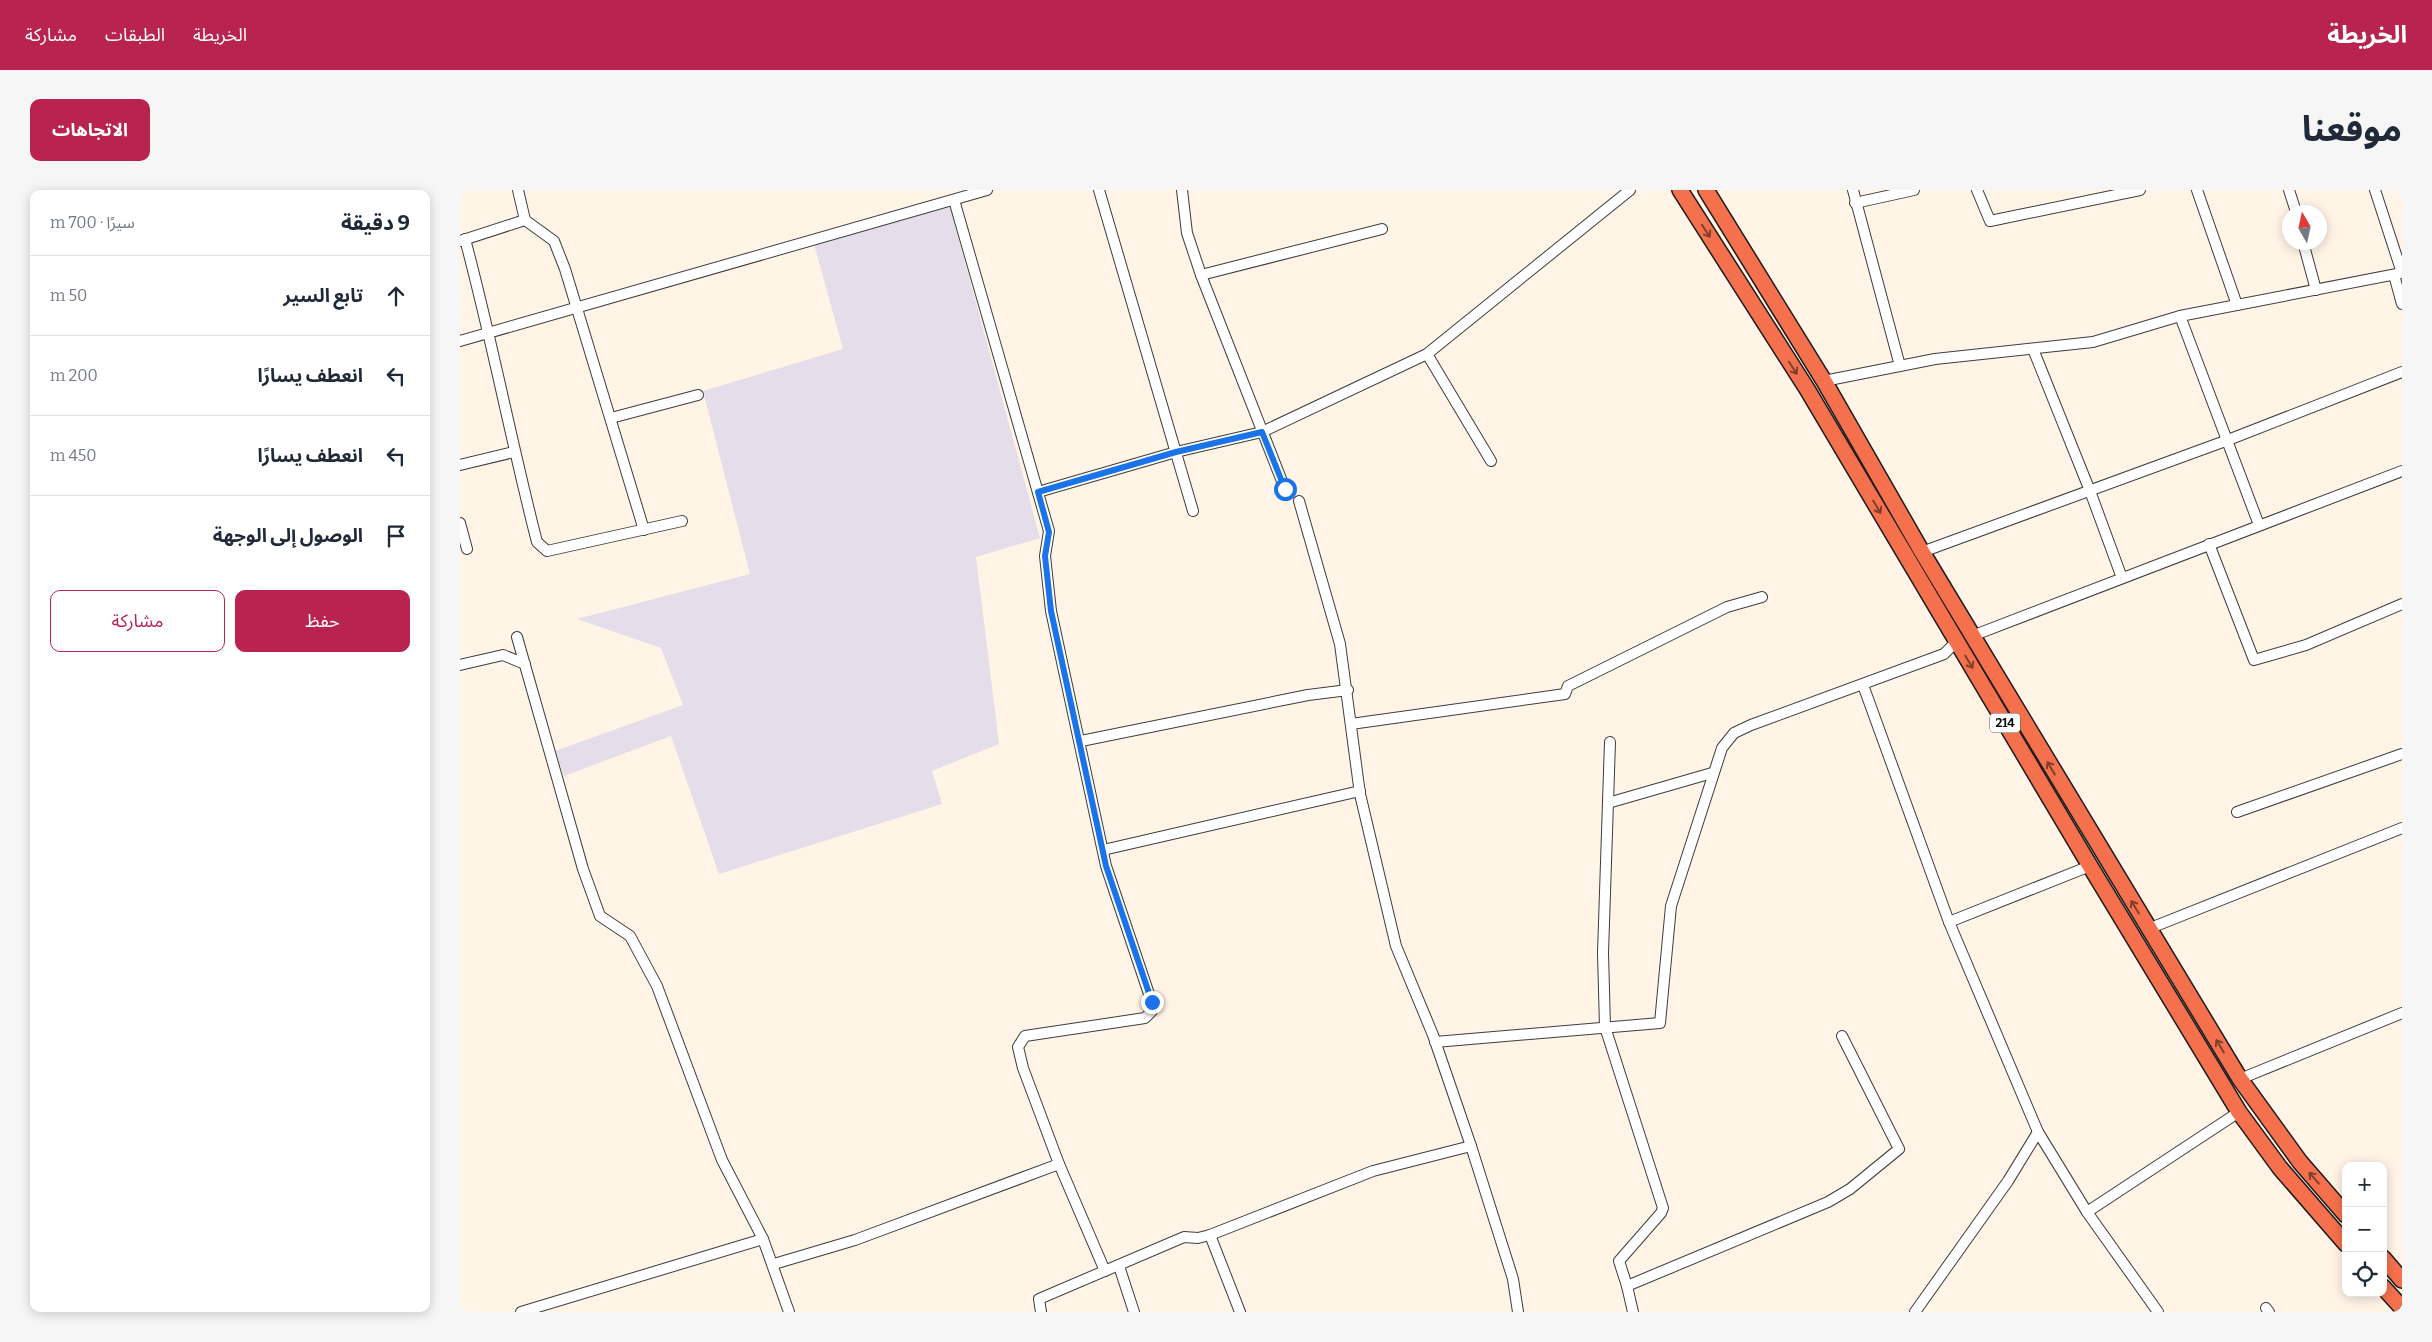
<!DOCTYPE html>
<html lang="ar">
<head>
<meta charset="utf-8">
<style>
	body { margin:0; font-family:Bitter,"Noto Sans Arabic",serif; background:#f6f6f7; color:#1f2937; direction:rtl }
	.controls { position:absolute; right:15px; bottom:15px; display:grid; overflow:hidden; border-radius:10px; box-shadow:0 2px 12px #0003 }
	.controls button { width:45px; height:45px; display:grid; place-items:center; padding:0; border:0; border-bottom:1px solid #e0e1e3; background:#fff; color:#1f2937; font:25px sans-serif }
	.compass { position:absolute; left:1822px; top:15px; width:45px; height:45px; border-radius:50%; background:#fff; box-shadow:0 2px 12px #0003; rotate:351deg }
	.stop { position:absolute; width:15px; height:15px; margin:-11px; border:4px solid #1a73e8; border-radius:50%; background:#fff }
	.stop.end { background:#1a73e8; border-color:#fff; box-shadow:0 1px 5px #0008 }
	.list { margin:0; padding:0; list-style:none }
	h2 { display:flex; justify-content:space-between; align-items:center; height:65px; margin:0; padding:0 20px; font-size:21px }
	h2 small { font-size:16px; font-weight:400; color:#747a83 }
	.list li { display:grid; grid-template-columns:32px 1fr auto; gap:15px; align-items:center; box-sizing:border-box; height:80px; padding:0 20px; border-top:1px solid #e0e1e3 }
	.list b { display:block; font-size:19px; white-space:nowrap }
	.list em { font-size:16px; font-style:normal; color:#747a83 }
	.actions { display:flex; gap:10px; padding:15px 20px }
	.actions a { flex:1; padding:11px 0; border:1px solid #b8234f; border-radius:10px; text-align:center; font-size:18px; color:#b8234f }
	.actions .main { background:#b8234f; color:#fff }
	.icon { flex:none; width:28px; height:28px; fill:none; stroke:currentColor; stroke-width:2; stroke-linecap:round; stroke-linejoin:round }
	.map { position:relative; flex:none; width:1942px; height:1122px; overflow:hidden; direction:ltr; border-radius:10px }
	header { display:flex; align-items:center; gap:30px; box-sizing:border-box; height:70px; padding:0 25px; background:#b8234f; color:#fff }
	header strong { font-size:24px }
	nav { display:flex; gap:28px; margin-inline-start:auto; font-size:18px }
	.intro { display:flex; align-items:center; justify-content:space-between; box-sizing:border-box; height:120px; padding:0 30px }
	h1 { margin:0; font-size:35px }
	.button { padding:12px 22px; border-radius:10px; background:#b8234f; color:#fff; font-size:18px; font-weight:700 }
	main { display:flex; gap:30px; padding:0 30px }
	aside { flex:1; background:#fff; border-radius:10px; box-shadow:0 2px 12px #0003 }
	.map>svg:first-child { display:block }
</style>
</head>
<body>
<header>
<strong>الخريطة</strong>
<nav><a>الخريطة</a><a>الطبقات</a><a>مشاركة</a></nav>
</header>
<div class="intro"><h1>موقعنا</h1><a class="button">الاتجاهات</a></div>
<main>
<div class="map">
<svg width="1942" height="1122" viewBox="0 0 1942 1122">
	<rect width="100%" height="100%" fill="#fff4e6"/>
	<path fill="#e5dde9" d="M490 17 580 348 516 367 539 554 472 581 482 614 259 684 211 546 104 586 95 561 223 515 201 458 117 429 290 384 243 201 383 159 354 54Z"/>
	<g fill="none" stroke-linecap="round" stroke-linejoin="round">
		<defs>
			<g id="minor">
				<path d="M58 0 65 30 94 51 105 79 184 340"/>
				<path d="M639 0 733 321"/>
				<path d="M722 0 727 43 741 85 825 299"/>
				<path d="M1393 0 1440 176"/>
				<path d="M1517 0 1530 31 1680 0"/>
				<path d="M1737 0 1777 115"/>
				<path d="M1829 0 1836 22"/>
				<path d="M1915 0 1942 83"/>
				<path d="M494 10 589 341 585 366 591 421 646 676 692 813V821L685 828 565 846 558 857 563 878 599 974"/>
				<path d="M1395 13 1454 0"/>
				<path d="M5 49C32 150 51 251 77 352L87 361 222 331"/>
				<path d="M0 51 65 30"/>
				<path d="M1843 52 1856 100"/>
				<path d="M741 85 922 39"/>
				<path d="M1934 85 1942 114"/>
				<path d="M1720 126 1799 335"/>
				<path d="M0 151 527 0"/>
				<path d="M1573 159 1630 301 1662 388"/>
				<path d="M967 164 1031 271"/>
				<path d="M1364 191 1475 169 1633 152 1720 126 1942 83"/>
				<path d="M151 228 238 205"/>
				<path d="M0 275 54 262"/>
				<path d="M578 302 716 262 802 242 967 164 1170 0"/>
				<path d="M839 311 880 454 900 604 936 756 973 845 1011 956 1053 1089 1058 1122"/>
				<path d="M0 333 7 359"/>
				<path d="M1749 354 1794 470 1846 455 1942 414"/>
				<path d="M1462 362 1768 250 1942 182"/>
				<path d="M1512 446 1942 281"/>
				<path d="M57 447 123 679 140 726 170 746 197 796 262 970 303 1049"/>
				<path d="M0 475 43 465 65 474"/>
				<path d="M1403 495 1489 732 1578 942 1627 1022 1698 1122"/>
				<path d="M891 534 1105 504 1108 496 1267 417 1302 407"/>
				<path d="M621 551 848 505 888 500"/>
				<path d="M1150 552 1143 763 1145 837 1203 1018 1201 1023 1159 1071 1167 1096"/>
				<path d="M1148 613 1252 583"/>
				<path d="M1777 622 1942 564"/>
				<path d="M643 660 900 601"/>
				<path d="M1489 732 1630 676"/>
				<path d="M1688 739 1942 638"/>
				<path d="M975 852 1200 833 1211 716 1262 558 1274 543 1291 535 1484 464 1496 452"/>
				<path d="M1780 889 1942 823"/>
				<path d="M1627 1022 1779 922"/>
				<path d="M750 1045 780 1122"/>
				<path d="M314 1074 395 1050 599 974 645 1081"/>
				<path d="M659 1076 674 1122"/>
				<path d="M1806 1118 1809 1122"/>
				<path d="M61 1122 303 1049 329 1122"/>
				<path d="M581 1122 579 1109 724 1047 738 1048 750 1045 913 981 1011 956"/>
				<path d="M1173 1122 1167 1096 1368 1012 1390 999 1439 959 1382 846"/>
				<path d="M1455 1122 1548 991 1578 942"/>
			</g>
			<g id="highway">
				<path d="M1220 0 1347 199 1630 676 1779 922 1820 978 1886 1054"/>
				<path d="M1246 0 1364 191 1462 362 1780 889 1840 972 1886 1025"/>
				<path d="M1923 1068 1942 1090"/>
				<path d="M1923 1097 1942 1118"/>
			</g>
		</defs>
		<use href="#minor" stroke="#3d3d3d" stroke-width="12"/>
		<use href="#highway" stroke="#1b1b1b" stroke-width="18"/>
		<use href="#minor" stroke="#fff" stroke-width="10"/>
		<use href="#highway" stroke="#f5714e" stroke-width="15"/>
	</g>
	<defs><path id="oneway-shaft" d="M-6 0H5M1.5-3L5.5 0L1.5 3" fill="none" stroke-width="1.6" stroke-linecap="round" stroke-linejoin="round" transform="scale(1.25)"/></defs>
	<g stroke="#803e2c">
		<use href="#oneway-shaft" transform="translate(1246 41) rotate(57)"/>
		<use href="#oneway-shaft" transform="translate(1333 178) rotate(57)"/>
		<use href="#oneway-shaft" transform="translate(1417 317) rotate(59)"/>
		<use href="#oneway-shaft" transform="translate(1509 472) rotate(59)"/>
		<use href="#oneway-shaft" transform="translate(1591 578) rotate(-121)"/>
		<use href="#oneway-shaft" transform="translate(1675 717) rotate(-121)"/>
		<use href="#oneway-shaft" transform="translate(1760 856) rotate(-121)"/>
		<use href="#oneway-shaft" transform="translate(1854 988) rotate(-131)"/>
	</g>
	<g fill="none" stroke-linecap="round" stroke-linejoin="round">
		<path stroke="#1a73e8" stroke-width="6" d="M692 812 646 676 591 421 585 366 589 342 578 302 716 262 802 242 825 299"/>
	</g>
	<g text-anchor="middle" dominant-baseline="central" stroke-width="5" stroke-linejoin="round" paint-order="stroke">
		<rect fill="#fff" stroke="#545454" stroke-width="1" x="1530" y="523.5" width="30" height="19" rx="4"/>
		<g font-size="12" font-weight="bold" fill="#0a0a0a">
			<text x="1545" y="533">214</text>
		</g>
	</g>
</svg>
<div class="controls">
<button>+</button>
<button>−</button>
<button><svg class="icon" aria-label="locate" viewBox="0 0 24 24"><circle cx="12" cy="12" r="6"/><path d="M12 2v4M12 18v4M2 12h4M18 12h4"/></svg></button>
</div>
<svg class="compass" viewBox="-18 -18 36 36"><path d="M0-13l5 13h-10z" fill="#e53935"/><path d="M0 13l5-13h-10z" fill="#747a83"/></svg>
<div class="stop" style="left:825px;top:299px"></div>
<div class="stop end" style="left:692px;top:812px"></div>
</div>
<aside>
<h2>9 دقيقة<small>سيرًا · 700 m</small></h2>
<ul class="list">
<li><svg class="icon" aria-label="ahead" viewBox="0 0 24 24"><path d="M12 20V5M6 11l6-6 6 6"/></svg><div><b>تابع السير</b></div><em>50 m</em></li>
<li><svg class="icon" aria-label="left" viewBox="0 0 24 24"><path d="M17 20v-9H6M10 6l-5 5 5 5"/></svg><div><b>انعطف يسارًا</b></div><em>200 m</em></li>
<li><svg class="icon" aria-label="left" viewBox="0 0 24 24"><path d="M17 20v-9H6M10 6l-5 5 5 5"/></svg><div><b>انعطف يسارًا</b></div><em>450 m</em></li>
<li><svg class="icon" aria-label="arrive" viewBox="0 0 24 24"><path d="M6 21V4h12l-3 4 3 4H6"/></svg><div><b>الوصول إلى الوجهة</b></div></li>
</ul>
<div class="actions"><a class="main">حفظ</a><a>مشاركة</a></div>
</aside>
</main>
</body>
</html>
